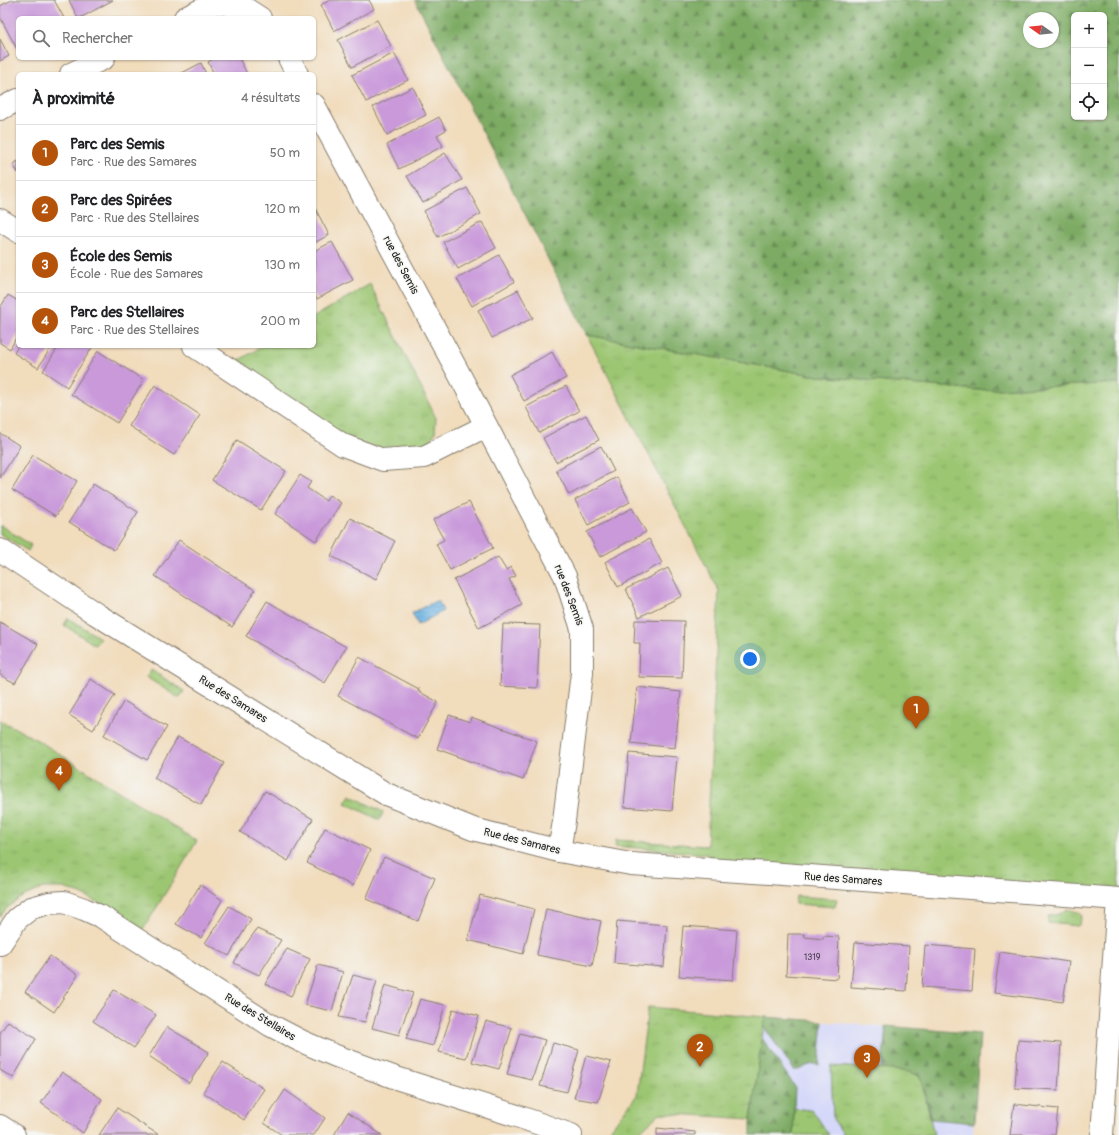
<!DOCTYPE html>
<html lang="fr">
<head>
<meta charset="utf-8">
<style>
	body { margin:0; font-family:Pangolin,sans-serif; background:#f6f6f6; color:#202124 }
	.controls { position:absolute; right:12px; top:12px; display:grid; overflow:hidden; border-radius:6px; box-shadow:0 1px 3px #0004 }
	.controls button { width:36px; height:36px; display:grid; place-items:center; padding:0; border:0; border-bottom:1px solid #e0e0e0; background:#fff; color:#202124; font:20px sans-serif }
	.compass { position:absolute; left:1023px; top:12px; width:36px; height:36px; border-radius:50%; background:#fff; box-shadow:0 1px 3px #0004; rotate:285deg }
	.you { position:absolute; left:750px; top:659px; width:14px; height:14px; margin:-10px; border:3px solid #fff; border-radius:50%; background:#1a73e8; box-shadow:0 0 0 6px #1a73e833 }
	.badge { display:grid; place-items:center; width:26px; height:26px; border-radius:50%; background:#b45309; color:#fff; font-size:13px; font-weight:700 }
	.pin { position:absolute; translate:-50% -33px; filter:drop-shadow(0 1px 2px #0008) }
	.pin::after { content:''; position:absolute; top:21px; width:14px; height:12px; background:inherit; clip-path:polygon(0 0,100% 0,50% 100%) }
	.list { margin:0; padding:0; list-style:none }
	h2 { display:flex; justify-content:space-between; align-items:center; height:52px; margin:0; padding:0 16px; font-size:17px }
	h2 small { font-size:13px; font-weight:400; color:#757577 }
	.list li { display:grid; grid-template-columns:26px 1fr auto; gap:12px; align-items:center; box-sizing:border-box; height:56px; padding:0 16px; border-top:1px solid #e0e0e0 }
	.list b { display:block; font-size:15px; white-space:nowrap }
	.list p { margin:0; font-size:13px; white-space:nowrap; color:#757577 }
	.list em { font-size:13px; font-style:normal; color:#757577 }
	.icon { flex:none; width:22px; height:22px; fill:none; stroke:currentColor; stroke-width:2; stroke-linecap:round; stroke-linejoin:round }
	.map { position:relative; flex:none; width:1119px; height:1135px; overflow:hidden }
	.search { position:absolute; background:#fff; box-shadow:0 1px 3px #0004; left:16px; top:16px; width:300px; height:44px; display:flex; align-items:center; gap:10px; box-sizing:border-box; padding:0 14px; border-radius:6px; color:#757577; font-size:15px }
	.panel { position:absolute; background:#fff; box-shadow:0 1px 3px #0004; left:16px; top:72px; width:300px; height:276px; border-radius:6px }
	.map>svg:first-child { display:block }
</style>
</head>
<body>
<div class="map">
<svg width="1119" height="1135" viewBox="0 0 1119 1135">
	<defs>
		<pattern id="grass-tufts" width="24" height="20" patternUnits="userSpaceOnUse"><rect width="24" height="20" fill="#9cc672"/><path d="M3 7l-1-3M5 7V3M7 7l1-3M15 17l-1-3M17 17v-4M19 17l1-3" fill="none" stroke="#86aa62"/></pattern>
		<pattern id="forest-firs" width="22" height="20" patternUnits="userSpaceOnUse"><rect width="22" height="20" fill="#7dab64"/><path d="M5 1l3.5 6h-7zM16 11l3.5 6h-7z" fill="#668a52"/></pattern>
		<pattern id="water-rules" width="6" height="5" patternUnits="userSpaceOnUse"><rect width="6" height="5" fill="#6db4e4"/><path d="M0 2.5h6" fill="none" stroke="#5e9ac3"/></pattern>
	</defs>
	<rect width="100%" height="100%" fill="#f6f6f2"/>
	<filter id="ink" filterUnits="userSpaceOnUse"><feTurbulence type="fractalNoise" baseFrequency=".025" numOctaves="2"/><feDisplacementMap in="SourceGraphic" scale="8" xChannelSelector="R" yChannelSelector="G"/><feConvolveMatrix kernelMatrix="1 2 1 2 8 2 1 2 1" color-interpolation-filters="sRGB"/></filter>
	<filter id="wash" filterUnits="userSpaceOnUse"><feTurbulence type="fractalNoise" baseFrequency=".012" numOctaves="4" result="noise"/><feDisplacementMap in="SourceGraphic" scale="16" xChannelSelector="R" yChannelSelector="G"/><feGaussianBlur stdDeviation="0.9" result="paint"/><feColorMatrix in="noise" values="0 0 0 0 0 0 0 0 0 0 0 0 0 0 0 0 0 1.4 0 .05"/><feComposite in="paint" operator="in"/></filter>
	<g filter="url(#wash)">
		<rect width="100%" height="100%" fill="#f1dcbc"/>
		<path fill="#d5d8f9" d="M765 1017 980 1034 973 1135H751V1119Z"/>
		<g fill="url(#grass-tufts)" stroke="#5c7147">
			<path d="M370 284 436 418 435 433 426 446 400 453 343 440 234 363 263 346H314V317Z"/>
			<path d="M587 335 818 376 978 390 1119 383V898L707 868V854L615 846 616 840 707 846 719 591Z"/>
			<path d="M0 525 31 545 28 551 0 534Z"/>
			<path d="M68 618 100 638 95 645 64 625Z"/>
			<path d="M151 670 184 691 179 698 146 677Z"/>
			<path d="M0 720 39 741 197 841 143 930 108 908 81 894 64 888H43L22 897 6 909 0 917Z"/>
			<path d="M350 795 383 812 380 820 345 803Z"/>
			<path d="M796 896 837 899 835 907 795 904Z"/>
			<path d="M1067 909 1078 912 1082 915 1080 923 1078 926 1048 923V916L1060 914Z"/>
			<path d="M648 1007 765 1017 751 1119 660 1113 636 1135H606L637 1095Z"/>
			<path d="M831 1066 902 1070 913 1073 919 1076 921 1080 934 1135H844L833 1119Z"/>
			<path d="M794 1108 809 1110 813 1111 829 1135H793Z"/>
		</g>
		<g fill="url(#forest-firs)" stroke="#4c6440" fill-rule="evenodd">
			<path d="M415 0H1119V383L978 390 818 376 587 335ZM1074 15H1104V117H1074ZM1029 18H1053V42H1029Z"/>
			<path d="M765 1017 823 1021 819 1065C806 1062 804 1071 794 1070L764 1027Z"/>
			<path d="M886 1026 980 1034 974 1123 931 1119C928 1108 925 1086 920 1078 917 1074 913 1073 909 1072L882 1069Z"/>
			<path d="M762 1038 795 1087 793 1135H751V1119Z"/>
		</g>
		<path fill="url(#water-rules)" stroke="#446880" d="M438 600 443 611 418 625 412 613Z"/>
		<g id="blocks">
			<g fill="#c999da">
				<path d="M12 0H54L64 18H18V51L0 17V6Z"/>
				<path d="M69 0H113L80 18H78Z"/>
				<path d="M330 0H369L374 9 334 31 321 5Z"/>
				<path d="M377 20 391 46 352 67 338 40Z"/>
				<path d="M0 39 9 56 0 61Z"/>
				<path d="M394 53 408 80 366 102 352 75Z"/>
				<path d="M215 58H239L247 74H214L208 62Z"/>
				<path d="M201 63 206 74H180Z"/>
				<path d="M413 87 426 115 387 135 373 107Z"/>
				<path d="M439 117 446 130 437 135 443 146 399 169 387 145Z"/>
				<path d="M445 153 462 180 423 203 407 176Z"/>
				<path d="M18 161V173L13 164Z"/>
				<path d="M467 188 481 214 438 237 424 211Z"/>
				<path d="M314 206 329 235 314 243Z"/>
				<path d="M482 222 496 248 458 269 443 242Z"/>
				<path d="M332 242 353 280 317 299 314 294V251Z"/>
				<path d="M499 255 514 282 472 306 457 279Z"/>
				<path d="M518 290 533 318 492 338 478 310Z"/>
				<path d="M8 295 18 301V334L10 349 0 343V308Z"/>
				<path d="M18 346H52L38 368 14 353Z"/>
				<path d="M59 346H93L67 387 43 371Z"/>
				<path d="M98 351 144 380 117 423 71 394Z"/>
				<path d="M552 352 566 378 524 401 510 375Z"/>
				<path d="M155 385 200 415 174 455 129 426Z"/>
				<path d="M566 386 579 411 539 433 526 407Z"/>
				<path d="M586 415 599 440 556 462 543 438Z"/>
				<path d="M0 433 20 446 0 478Z"/>
				<path d="M237 440 286 471 261 510 212 480Z"/>
				<path d="M601 446 614 471 569 495 556 470Z"/>
				<path d="M33 455 77 481 56 516 12 490Z"/>
				<path d="M300 475 311 482 307 488 326 501 329 495 341 503 316 541 275 514Z"/>
				<path d="M617 477 630 502 588 525 575 500Z"/>
				<path d="M93 484 138 512 114 550 69 522Z"/>
				<path d="M469 502 493 548 450 570 436 544 444 540 433 520Z"/>
				<path d="M632 508 646 532 600 557 587 532Z"/>
				<path d="M350 518 395 541 376 579 331 556Z"/>
				<path d="M649 539 662 563 618 587 605 562Z"/>
				<path d="M179 540 255 590 232 627 155 576Z"/>
				<path d="M498 557 506 570 511 567 516 576 509 579 522 605 479 628 454 580Z"/>
				<path d="M668 568 682 596 639 617 626 589Z"/>
				<path d="M267 601 346 647 325 683 246 636Z"/>
				<path d="M635 620 684 621 682 678 639 677 640 643H634Z"/>
				<path d="M0 622 38 644 15 683 0 675Z"/>
				<path d="M503 624 540 625 537 688 500 686Z"/>
				<path d="M359 657 419 689 418 691 438 702 418 739 338 696Z"/>
				<path d="M91 679 115 695 93 730 69 715Z"/>
				<path d="M637 687 681 692 675 748 631 743Z"/>
				<path d="M124 701 167 727 147 760 104 735Z"/>
				<path d="M449 715 470 722 471 717 537 741 523 780 437 749Z"/>
				<path d="M178 737 224 763 201 805 154 778Z"/>
				<path d="M629 753 677 757 672 811 624 807Z"/>
				<path d="M265 791 313 819 288 861 240 832Z"/>
				<path d="M325 828 370 850 353 886 307 863Z"/>
				<path d="M384 857 435 878 418 921 366 899Z"/>
				<path d="M200 885 222 900 201 938 176 924Z"/>
				<path d="M480 895 534 909 523 954 468 940Z"/>
				<path d="M229 906 251 919 229 956 205 943Z"/>
				<path d="M546 909 601 921 592 966 537 955Z"/>
				<path d="M617 921 667 925 664 967 614 963Z"/>
				<path d="M683 926 737 930 733 980 679 976Z"/>
				<path d="M257 929 281 940 259 975 234 963 237 957Z"/>
				<path d="M788 934H804L805 937 823 939 824 936 839 937 837 979 786 975Z"/>
				<path d="M855 942 909 946 906 991 851 987Z"/>
				<path d="M925 945 975 949 972 991 922 987Z"/>
				<path d="M287 949 310 959 291 996 265 984Z"/>
				<path d="M1000 952 1069 962 1063 1002 994 993Z"/>
				<path d="M50 956 78 975 54 1012 25 992Z"/>
				<path d="M318 965 343 972 332 1011 305 1005Z"/>
				<path d="M353 975 377 981 365 1022 339 1017Z"/>
				<path d="M385 985 413 993 399 1035 372 1028Z"/>
				<path d="M114 990 156 1015 134 1048 93 1021Z"/>
				<path d="M420 999 445 1005 433 1046 406 1039Z"/>
				<path d="M453 1009 479 1016 466 1058 439 1052Z"/>
				<path d="M8 1021 36 1039 13 1078 0 1070V1033Z"/>
				<path d="M486 1021 512 1028 499 1069 472 1062Z"/>
				<path d="M167 1027 209 1052 189 1083 149 1056Z"/>
				<path d="M520 1033 545 1040 532 1080 507 1074Z"/>
				<path d="M1018 1040 1061 1043 1058 1090 1015 1088Z"/>
				<path d="M553 1043 579 1050 567 1092 540 1086Z"/>
				<path d="M586 1056 611 1062 598 1102 574 1098Z"/>
				<path d="M223 1062 264 1089 244 1120 203 1092Z"/>
				<path d="M62 1072 102 1099 83 1133 41 1103Z"/>
				<path d="M285 1090 325 1118 314 1135H282L264 1123Z"/>
				<path d="M1014 1104 1058 1109 1055 1135H1010Z"/>
				<path d="M117 1108 159 1135H99Z"/>
				<path d="M348 1112 382 1135H334Z"/>
				<path d="M657 1128 695 1132V1135H657Z"/>
			</g>
		</g>
	</g>
	<g filter="url(#ink)">
		<use href="#blocks" fill-opacity="0" stroke="#867c6c" stroke-width="1"/>
		<g fill="none" stroke-linecap="round" stroke-linejoin="round">
			<defs>
				<g id="minor">
					<path d="M185 18 215 3 243 7 260 18"/>
					<path d="M289 58 297 74"/>
					<path d="M71 74 104 58"/>
					<path d="M314 105 457 370 565 576 582 629V673L564 821 559 851"/>
					<path d="M0 109 18 100"/>
					<path d="M0 220 18 231"/>
					<path d="M194 346 343 445 383 460 424 457 486 426"/>
					<path d="M0 550 96 614 386 794 473 829 559 851 631 864 769 873 1119 899"/>
					<path d="M0 944 17 919 31 908 49 903 64 902 84 909 102 917 270 1025 301 1041 336 1056 396 1078 517 1116 571 1135"/>
					<path d="M0 1126 14 1135"/>
					<path d="M1102 1135 1118 899"/>
				</g>
			</defs>
			<use href="#minor" stroke="#867c6c" stroke-width="24"/>
			<use href="#minor" stroke="#fff" stroke-width="22"/>
		</g>
	</g>
	<g text-anchor="middle" dominant-baseline="central" stroke-width="3" stroke-linejoin="round" paint-order="stroke">
		<g font-size="9" fill="#473b4c">
			<text x="812" y="957">1319</text>
		</g>
		<g font-size="11" fill="#1c1c1c" stroke="#f6f6f2">
			<text transform="translate(401 265) rotate(62)">rue des Semis</text>
			<text transform="translate(569 595) rotate(69)">rue des Semis</text>
			<text transform="translate(233 699) rotate(32)">Rue des Samares</text>
			<text transform="translate(522 841) rotate(14)">Rue des Samares</text>
			<text transform="translate(843 879) rotate(4)">Rue des Samares</text>
			<text transform="translate(260 1017) rotate(31)">Rue des Stellaires</text>
		</g>
	</g>
</svg>
<div class="controls">
<button>+</button>
<button>−</button>
<button><svg class="icon" aria-label="locate" viewBox="0 0 24 24"><circle cx="12" cy="12" r="6"/><path d="M12 2v4M12 18v4M2 12h4M18 12h4"/></svg></button>
</div>
<svg class="compass" viewBox="-18 -18 36 36"><path d="M0-13l5 13h-10z" fill="#e53935"/><path d="M0 13l5-13h-10z" fill="#757577"/></svg>
<div class="you"></div>
<div class="pin badge" style="left:916px;top:729px">1</div>
<div class="pin badge" style="left:700px;top:1067px">2</div>
<div class="pin badge" style="left:867px;top:1078px">3</div>
<div class="pin badge" style="left:59px;top:791px">4</div>
<div class="search"><svg class="icon" aria-label="search" viewBox="0 0 24 24"><circle cx="10" cy="10" r="6"/><path d="M15 15l6 6"/></svg>Rechercher</div>
<section class="panel">
<h2>À proximité<small>4 résultats</small></h2>
<ul class="list">
<li><span class="badge">1</span><div><b>Parc des Semis</b><p>Parc · Rue des Samares</p></div><em>50 m</em></li>
<li><span class="badge">2</span><div><b>Parc des Spirées</b><p>Parc · Rue des Stellaires</p></div><em>120 m</em></li>
<li><span class="badge">3</span><div><b>École des Semis</b><p>École · Rue des Samares</p></div><em>130 m</em></li>
<li><span class="badge">4</span><div><b>Parc des Stellaires</b><p>Parc · Rue des Stellaires</p></div><em>200 m</em></li>
</ul>
</section>
</div>
</body>
</html>
